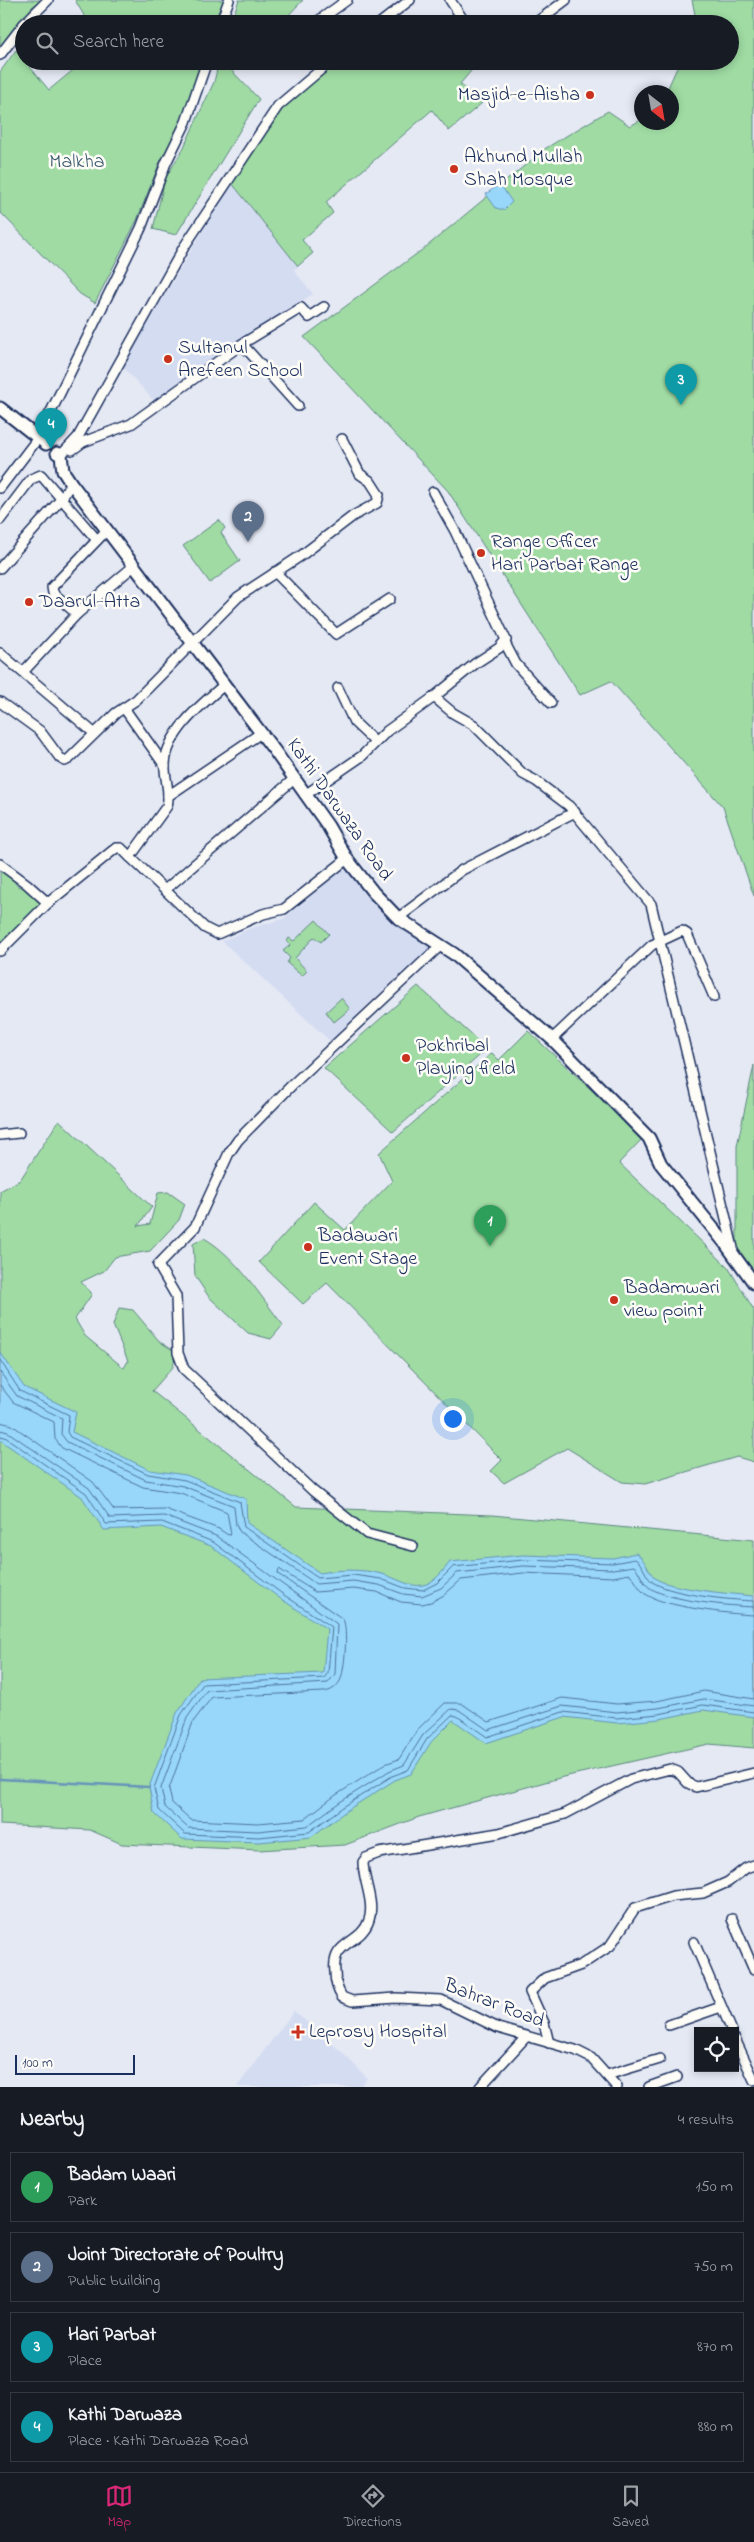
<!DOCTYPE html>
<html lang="en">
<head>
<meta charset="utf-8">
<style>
	body { margin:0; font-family:"Indie Flower",sans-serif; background:#20242c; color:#f1f3f6 }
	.controls { position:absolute; right:15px; bottom:15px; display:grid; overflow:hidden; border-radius:0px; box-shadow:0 2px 8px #0003 }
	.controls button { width:45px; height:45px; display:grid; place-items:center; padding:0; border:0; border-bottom:1px solid #363941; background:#171b24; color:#f1f3f6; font:25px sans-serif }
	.compass { position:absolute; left:634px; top:85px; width:45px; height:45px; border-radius:50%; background:#171b24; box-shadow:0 2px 8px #0003; rotate:149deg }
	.scale { position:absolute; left:15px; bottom:12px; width:120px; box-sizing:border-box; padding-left:5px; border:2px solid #1b2f5e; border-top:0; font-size:14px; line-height:18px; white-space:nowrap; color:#1b2f5e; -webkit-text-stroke:4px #fdfcf7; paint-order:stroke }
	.you { position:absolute; left:452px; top:1418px; width:18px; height:18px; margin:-12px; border:4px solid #fff; border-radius:50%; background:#1a73e8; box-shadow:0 0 0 8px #1a73e833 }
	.badge { display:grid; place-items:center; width:32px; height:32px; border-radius:50%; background:#db2777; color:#fff; font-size:16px; font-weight:700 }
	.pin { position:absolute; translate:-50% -41px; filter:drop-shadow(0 1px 2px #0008) }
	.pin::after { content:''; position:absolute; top:26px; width:18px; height:15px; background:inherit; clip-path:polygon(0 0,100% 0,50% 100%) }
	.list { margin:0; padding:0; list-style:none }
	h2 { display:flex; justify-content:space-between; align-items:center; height:65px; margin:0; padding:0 20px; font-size:21px }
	h2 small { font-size:16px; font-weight:400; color:#9ea1a6 }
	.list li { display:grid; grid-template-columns:32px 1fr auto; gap:15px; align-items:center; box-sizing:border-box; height:70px; margin:0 10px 10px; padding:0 10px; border:1px solid #363941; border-radius:0px }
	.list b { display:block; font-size:19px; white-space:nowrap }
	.list p { margin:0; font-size:16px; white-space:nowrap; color:#9ea1a6 }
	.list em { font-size:16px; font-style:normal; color:#9ea1a6 }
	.icon { flex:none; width:28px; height:28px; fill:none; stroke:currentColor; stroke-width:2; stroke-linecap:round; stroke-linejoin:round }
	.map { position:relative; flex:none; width:754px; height:2087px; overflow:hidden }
	.search { position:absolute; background:#171b24; box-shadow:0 2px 8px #0003; left:15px; right:15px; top:15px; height:55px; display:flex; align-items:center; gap:12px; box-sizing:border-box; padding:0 18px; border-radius:28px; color:#9ea1a6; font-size:19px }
	.sheet { height:385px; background:#171b24 }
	nav { display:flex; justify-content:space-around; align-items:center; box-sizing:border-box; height:70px; border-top:1px solid #363941; background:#171b24; font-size:14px; color:#9ea1a6 }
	nav a { display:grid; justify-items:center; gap:2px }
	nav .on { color:#db2777 }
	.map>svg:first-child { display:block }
</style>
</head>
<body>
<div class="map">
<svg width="754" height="2087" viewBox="0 0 754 2087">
	<rect width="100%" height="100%" fill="#e5e9f4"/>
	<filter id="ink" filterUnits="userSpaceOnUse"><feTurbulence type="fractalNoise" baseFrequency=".02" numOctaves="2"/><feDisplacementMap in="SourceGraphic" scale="10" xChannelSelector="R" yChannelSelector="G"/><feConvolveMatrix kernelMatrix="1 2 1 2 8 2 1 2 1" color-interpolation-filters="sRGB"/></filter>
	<g filter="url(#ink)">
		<g fill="#d4dcf2">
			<path d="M231 182 298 266 294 270 313 294 233 346 155 402 123 367Z"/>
			<path d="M342 870 354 871 391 917 432 947 398 976 330 1041 222 941 251 928 283 919Z"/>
			<path d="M294 2011 344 2054 367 2078 360 2087H237Z"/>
		</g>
		<g fill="#9fdba3" stroke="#5d8580">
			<path d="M0 0H41L32 7 0 51Z"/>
			<path d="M75 0H224L216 24H89Z"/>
			<path d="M239 0H303L280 24H230Z"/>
			<path d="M692 0H754V896L723 807 611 681 580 695 448 491 304 337 426 247 546 148 608 111 630 126 641 120 642 122H672V92H666L680 61H730V24H697Z"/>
			<path d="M16 50 49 90 84 61H203L187 117 159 164 137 220 95 303 80 294 0 212V72Z"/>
			<path d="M219 61H232L230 69 259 99 176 235 153 229 165 179 183 149 214 82Z"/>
			<path d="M338 61H472L475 66 460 84 482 103 449 131 432 110 326 202 333 213 302 240 313 253 298 266 231 182 259 144 273 120 290 101Z"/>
			<path d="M219 520 225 528 221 533 240 561 210 583 183 546Z"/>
			<path d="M0 868 15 877V883L19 887 25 886 42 904 0 945Z"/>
			<path d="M316 920 329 934 321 942 314 937 295 958 307 971 302 976 287 963 290 958 283 951 290 945 287 941 289 938 294 941Z"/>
			<path d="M418 986 487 1049 393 1132 324 1068Z"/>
			<path d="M341 998 350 1009 334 1022 326 1012Z"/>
			<path d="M528 1031 643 1138 619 1163 728 1267 754 1310V1462L737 1457 645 1484 622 1482 567 1448 504 1483 491 1471 502 1460 327 1283 303 1304 259 1262 314 1202 345 1230 392 1181 379 1153 492 1053 499 1060Z"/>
			<path d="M754 1065V1279L737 1261V1146Z"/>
			<path d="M59 1120 152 1207 138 1226 150 1224 158 1193 168 1192 185 1204 179 1220 150 1251 115 1257 104 1271 81 1282 92 1294 75 1319 85 1336 124 1368 128 1361 113 1325 119 1308 133 1310 160 1342 176 1352 173 1367 152 1391 296 1507 492 1515 754 1540V1748L709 1744 563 1777 419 1817 345 1845 259 1850 122 1844 90 1830 0 1825V1191L20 1180Z"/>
			<path d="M204 1238C237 1257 260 1296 283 1325L271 1339 248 1333 209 1297 195 1276 193 1244Z"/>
		</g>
		<g fill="#98d7f9" stroke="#6694bb">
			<path d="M500 184 512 202 504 210 496 208 486 194Z"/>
			<path d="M0 1352 24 1387 76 1412 72 1432 150 1470 186 1475 246 1499 247 1523 320 1573C340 1569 362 1569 382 1574 395 1577 409 1588 423 1585 434 1583 444 1570 450 1562L523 1555 613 1558 636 1553C646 1560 647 1570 655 1578 668 1589 734 1594 753 1596L754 1717 703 1710 660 1719 617 1723 564 1717 486 1743 453 1720 431 1742 411 1774 395 1780 346 1811 311 1837 259 1842 182 1839 154 1813 149 1787 177 1713 200 1678 323 1673 327 1629 278 1597 211 1546 161 1527 104 1530 82 1497 0 1440Z"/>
		</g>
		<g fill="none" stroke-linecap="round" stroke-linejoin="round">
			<g stroke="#4d729c" stroke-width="1">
				<path d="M0 1360 20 1391 69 1415 67 1432 70 1437 148 1474 185 1480 240 1502 244 1527 318 1578 353 1575 381 1579 405 1588 423 1590 437 1583 453 1567 523 1560 613 1563 635 1559C644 1564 645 1578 654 1583 675 1595 729 1600 754 1601"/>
				<path d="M0 1372 17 1396 62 1418 61 1434 67 1442 146 1480 183 1486 234 1506 236 1525 240 1532 316 1584 353 1581 379 1585 403 1594 422 1596 441 1588 457 1573 523 1566 613 1569 634 1566C640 1571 642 1583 650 1588 670 1601 729 1606 754 1607"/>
				<path d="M0 1385 13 1402 54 1422 55 1439 62 1448 143 1487 181 1493 227 1512 231 1534 228 1535 219 1529 165 1509 114 1510 93 1482 12 1425 0 1422"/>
				<path d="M0 1430 8 1432 89 1488 110 1518 164 1516 216 1536 337 1624 335 1674 328 1683 207 1690 187 1718 161 1788 165 1807 188 1828 258 1831 307 1826 340 1802 389 1771 404 1765 423 1735 451 1709 459 1710 488 1730 562 1706 617 1712 658 1708 704 1699 754 1706"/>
				<path d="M0 1436 5 1437 86 1493 106 1524 162 1522 213 1542 281 1593 332 1627 328 1673 324 1678 203 1684 181 1715 154 1788 159 1810 185 1834 259 1837 309 1832 343 1807 392 1776 408 1770 427 1739 452 1715 457 1716 487 1737 563 1712 617 1718 659 1714 703 1705 754 1712"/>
				<path d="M754 1615C730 1614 662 1607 644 1593 638 1588 635 1579 630 1574L613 1577 523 1573 461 1580 444 1595 431 1602 422 1604 401 1602 377 1592 353 1589 315 1592 279 1569 278 1574 343 1619C348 1629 345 1671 340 1681 336 1688 331 1691 324 1692L212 1697 193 1722 169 1789 172 1803 191 1820 258 1823 304 1819 336 1795 385 1764 399 1759 417 1730 445 1703H461L489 1722 562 1698 617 1704 657 1701 704 1691 754 1699"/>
			</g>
			<path stroke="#6694bb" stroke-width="2.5" d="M0 1779 149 1787"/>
			<defs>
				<g id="street">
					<path d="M450 0 466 24"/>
					<path d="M24 24 48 0"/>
					<path d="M220 24 229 0"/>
					<path d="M314 24 347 0"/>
					<path d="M379 24 410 0"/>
					<path d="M534 24 566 0"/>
					<path d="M0 55 24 24"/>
					<path d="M236 61 241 63"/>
					<path d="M242 344 298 406"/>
					<path d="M72 450 83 442 131 424 242 344 301 308 309 317 324 307"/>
					<path d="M61 455 78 437 184 247 278 106 331 61"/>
					<path d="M0 488 38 438 141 228 166 163 186 122 207 61"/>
					<path d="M433 492 455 531 506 640 499 648 476 663 434 697"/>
					<path d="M0 520 31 479 41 475 97 540"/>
					<path d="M0 568 62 498 71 483"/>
					<path d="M275 572 336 634 390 599"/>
					<path d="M77 614 53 593 52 587 107 530"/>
					<path d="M505 643 516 664 551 703"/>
					<path d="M0 653 94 733"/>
					<path d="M24 671 77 614 135 565"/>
					<path d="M338 688 354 722 375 742"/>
					<path d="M0 702 40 731 60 758 65 761 69 759 116 713 136 700 238 597 302 555 353 516 377 503 379 495 370 481 360 474 342 439"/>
					<path d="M124 708 165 766"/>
					<path d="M305 795 362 756 387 731 434 697 453 713 474 725 523 774 536 781 569 806 651 904 733 1248"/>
					<path d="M168 796 261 733"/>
					<path d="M130 857 167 806C171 792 164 778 165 764 167 732 202 704 224 685"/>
					<path d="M0 864 27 884 48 903"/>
					<path d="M166 889 294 779"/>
					<path d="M398 918 462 870 575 812"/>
					<path d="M0 951 48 903 116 848H121L130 857 205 928 217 934 263 914 284 909 347 859"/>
					<path d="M552 1039 652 945 682 931 687 934 714 997"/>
					<path d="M0 1135 19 1133"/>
					<path d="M413 1546 367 1534 313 1491 184 1369 178 1353 176 1296 158 1265 195 1227 229 1153 238 1140 292 1085 440 946"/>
					<path d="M732 1919 754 1970"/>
					<path d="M694 1942 732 2031"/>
					<path d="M669 2025 721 2007"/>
					<path d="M735 2039 754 2080"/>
					<path d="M549 2043 544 2023 530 1992 545 1978 581 1965 610 1946 635 1908 673 1896 703 1893 728 1882 746 1868 754 1865"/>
					<path d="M607 2075 660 2059"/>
					<path d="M480 2087 526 2037"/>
					<path d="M617 2087 591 2058 575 2050 498 2028 441 2000 396 1998 352 2001 342 1997C337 1989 335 1981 335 1972 331 1940 361 1945 369 1920 375 1902 363 1880 363 1862L366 1858 379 1853 499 1833 565 1814 631 1779 670 1769 678 1772 688 1783 696 1787 754 1773"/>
					<path d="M649 2087 677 2077"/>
				</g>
				<g id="secondary">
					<path d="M0 408 46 444"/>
					<path d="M57 453 61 455 63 471 71 483 274 750 328 826 347 859 373 892 398 918 454 954 552 1039 649 1138 661 1164 725 1243 754 1283"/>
				</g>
			</defs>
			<use href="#street" stroke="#1b2f5e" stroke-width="12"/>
			<use href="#secondary" stroke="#1b2f5e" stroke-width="15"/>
			<use href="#street" stroke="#fdfcf7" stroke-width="9"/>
			<use href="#secondary" stroke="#fdfcf7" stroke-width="11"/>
		</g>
	</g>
	<g fill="#c8321e" stroke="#fdfcf7" stroke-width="2">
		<circle cx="590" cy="95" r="5"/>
		<circle cx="454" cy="169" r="5"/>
		<circle cx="168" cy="359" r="5"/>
		<circle cx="481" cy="553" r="5"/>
		<circle cx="29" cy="602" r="5"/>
		<circle cx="406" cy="1058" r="5"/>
		<circle cx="308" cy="1247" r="5"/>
		<circle cx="614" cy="1300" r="5"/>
		<path d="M295.5 2024.5h5v5h5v5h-5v5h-5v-5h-5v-5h5z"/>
	</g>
	<g text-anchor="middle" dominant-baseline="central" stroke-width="5" stroke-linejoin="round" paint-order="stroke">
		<g font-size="20" fill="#1b2f5e" stroke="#fdfcf7" text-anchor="start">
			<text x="580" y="95" text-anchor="end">Masjid-e-Aisha</text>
			<text x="464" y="157">Akhund Mullah<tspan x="464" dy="23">Shah Mosque</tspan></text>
			<text x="178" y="348">Sultanul<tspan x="178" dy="23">Arefeen School</tspan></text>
			<text x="491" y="542">Range Officer<tspan x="491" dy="23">Hari Parbat Range</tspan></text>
			<text x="39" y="602">Daarul-Atta</text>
			<text x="416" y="1046">Pokhribal<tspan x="416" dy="23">Playing field</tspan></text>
			<text x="318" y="1236">Badawari<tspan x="318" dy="23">Event Stage</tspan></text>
			<text x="624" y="1288">Badamwari<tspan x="624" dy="23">view point</tspan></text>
			<text x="309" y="2032">Leprosy Hospital</text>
		</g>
		<g font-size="20" fill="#3c5a6f" stroke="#fdfcf7">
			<text x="77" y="162">Malkha</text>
		</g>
		<g font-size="20" fill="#1b2f5e" stroke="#fdfcf7">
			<text transform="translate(339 810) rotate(55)">Kathi Darwaza Road</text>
			<text transform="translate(494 2004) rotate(21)">Bahrar Road</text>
		</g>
	</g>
</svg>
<div class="controls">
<button><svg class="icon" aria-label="locate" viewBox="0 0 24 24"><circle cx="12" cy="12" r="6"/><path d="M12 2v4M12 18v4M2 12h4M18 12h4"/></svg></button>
</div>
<svg class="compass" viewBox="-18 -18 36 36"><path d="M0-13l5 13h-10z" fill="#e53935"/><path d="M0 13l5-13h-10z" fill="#9ea1a6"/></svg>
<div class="scale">100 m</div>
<div class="you"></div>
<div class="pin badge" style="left:490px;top:1246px;background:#2e9e5b">1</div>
<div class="pin badge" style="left:248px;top:542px;background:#5c6f8a">2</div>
<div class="pin badge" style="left:681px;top:405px;background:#0f9aa8">3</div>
<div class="pin badge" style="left:51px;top:449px;background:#0f9aa8">4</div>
<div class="search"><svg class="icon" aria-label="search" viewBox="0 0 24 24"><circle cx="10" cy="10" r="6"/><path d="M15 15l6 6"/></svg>Search here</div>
</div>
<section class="sheet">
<h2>Nearby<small>4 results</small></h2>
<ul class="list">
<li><span class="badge" style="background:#2e9e5b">1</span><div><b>Badam Waari</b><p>Park</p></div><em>150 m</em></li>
<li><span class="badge" style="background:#5c6f8a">2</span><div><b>Joint Directorate of Poultry</b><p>Public building</p></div><em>750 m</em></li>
<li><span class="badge" style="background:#0f9aa8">3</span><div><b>Hari Parbat</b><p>Place</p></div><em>870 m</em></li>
<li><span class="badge" style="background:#0f9aa8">4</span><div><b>Kathi Darwaza</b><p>Place · Kathi Darwaza Road</p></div><em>880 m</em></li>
</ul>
</section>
<nav>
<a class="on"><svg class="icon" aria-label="map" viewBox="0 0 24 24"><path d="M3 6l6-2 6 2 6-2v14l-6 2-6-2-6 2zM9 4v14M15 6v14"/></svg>Map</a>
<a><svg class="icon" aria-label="directions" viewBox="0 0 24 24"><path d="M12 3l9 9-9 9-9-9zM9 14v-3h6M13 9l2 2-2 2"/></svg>Directions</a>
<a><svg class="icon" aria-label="saved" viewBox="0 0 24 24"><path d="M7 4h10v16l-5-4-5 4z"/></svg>Saved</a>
</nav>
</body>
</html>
